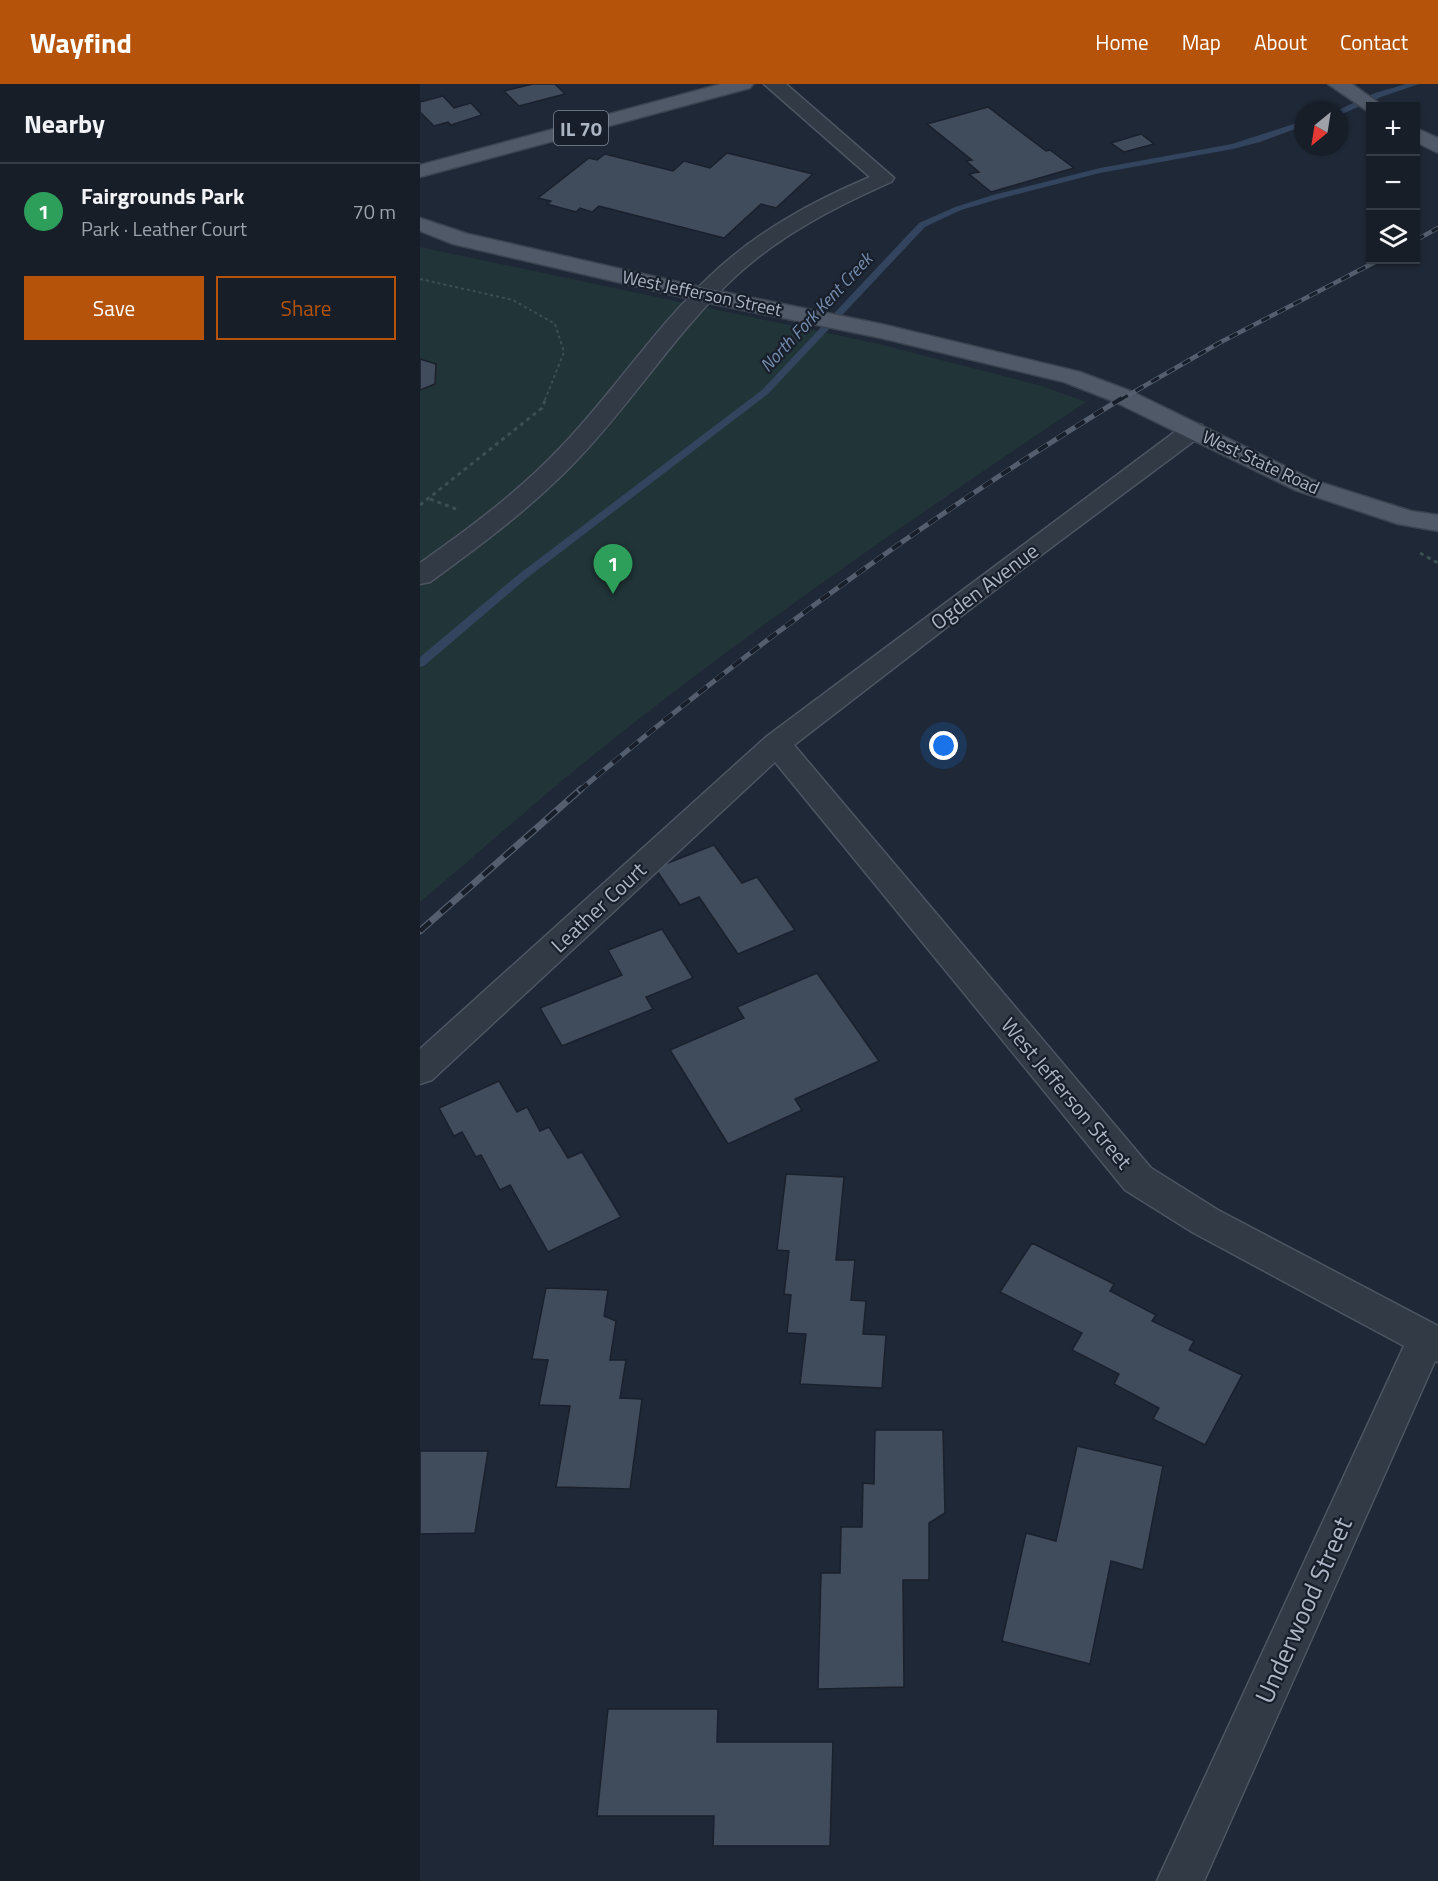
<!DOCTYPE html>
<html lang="en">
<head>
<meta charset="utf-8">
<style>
	body { margin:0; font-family:"Titillium Web",sans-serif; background:#242b34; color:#f1f3f6 }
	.controls { position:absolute; right:18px; top:18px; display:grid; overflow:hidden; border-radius:0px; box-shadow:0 2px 4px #0004 }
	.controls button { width:54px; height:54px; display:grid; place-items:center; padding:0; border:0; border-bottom:2px solid #363c45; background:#171e28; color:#f1f3f6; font:30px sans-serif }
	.compass { position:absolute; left:874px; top:18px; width:54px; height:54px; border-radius:50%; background:#171e28; box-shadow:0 2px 4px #0004; rotate:210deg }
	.you { position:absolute; left:524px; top:662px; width:21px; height:21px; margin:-15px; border:4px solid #fff; border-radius:50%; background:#1a73e8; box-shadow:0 0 0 9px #1a73e833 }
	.badge { display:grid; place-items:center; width:39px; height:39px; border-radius:50%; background:#b45309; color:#fff; font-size:20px; font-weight:700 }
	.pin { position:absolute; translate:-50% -50px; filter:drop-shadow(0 2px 3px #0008) }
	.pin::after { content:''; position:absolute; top:32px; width:21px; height:18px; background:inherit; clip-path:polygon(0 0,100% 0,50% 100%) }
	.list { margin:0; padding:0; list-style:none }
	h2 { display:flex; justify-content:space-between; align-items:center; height:78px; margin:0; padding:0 24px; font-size:26px }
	h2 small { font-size:20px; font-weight:400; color:#9ea2a8 }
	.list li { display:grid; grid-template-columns:39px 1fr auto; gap:18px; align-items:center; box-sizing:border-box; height:96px; padding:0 24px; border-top:2px solid #363c45 }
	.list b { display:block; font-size:22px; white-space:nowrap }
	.list p { margin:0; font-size:20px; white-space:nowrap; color:#9ea2a8 }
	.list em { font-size:20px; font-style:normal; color:#9ea2a8 }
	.actions { display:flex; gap:12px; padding:18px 24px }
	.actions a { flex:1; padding:14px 0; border:2px solid #b45309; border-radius:0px; text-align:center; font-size:21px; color:#b45309 }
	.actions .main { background:#b45309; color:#fff }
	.icon { flex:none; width:33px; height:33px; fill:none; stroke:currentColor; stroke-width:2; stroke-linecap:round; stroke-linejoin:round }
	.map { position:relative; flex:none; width:1018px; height:1797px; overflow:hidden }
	header { display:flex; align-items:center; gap:36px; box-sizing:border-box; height:84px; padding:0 30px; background:#b45309; color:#fff }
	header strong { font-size:28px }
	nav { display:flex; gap:33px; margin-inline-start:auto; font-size:21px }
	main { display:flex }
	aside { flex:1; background:#171e28 }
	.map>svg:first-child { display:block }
</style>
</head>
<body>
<header>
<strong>Wayfind</strong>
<nav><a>Home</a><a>Map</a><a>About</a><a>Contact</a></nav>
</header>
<main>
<aside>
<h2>Nearby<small></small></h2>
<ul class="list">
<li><span class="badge" style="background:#2e9e5b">1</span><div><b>Fairgrounds Park</b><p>Park · Leather Court</p></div><em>70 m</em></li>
</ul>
<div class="actions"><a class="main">Save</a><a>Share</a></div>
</aside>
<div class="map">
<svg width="1018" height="1797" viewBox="0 0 1018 1797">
	<rect width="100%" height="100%" fill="#1f2836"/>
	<path fill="#213437" d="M0 163 459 260 622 302 666 318C499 430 333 543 176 669 116 717 59 769 0 818Z"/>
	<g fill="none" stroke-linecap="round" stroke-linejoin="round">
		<g fill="#32445e" fill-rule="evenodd">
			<path d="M986 0H999L961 13 922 30H919V27H916L955 9Z"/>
			<path d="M883 37V42L840 58 813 65 680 89 579 115 541 126 505 143 348 310 107 494 4 582 0 583V573L99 490 342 306 499 139 535 123 573 111 680 84 812 60Z"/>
		</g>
	</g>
	<g fill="#404b5b" stroke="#1a212d" stroke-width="1.5">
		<path d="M113 0H135L145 10 99 22 84 7Z"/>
		<path d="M23 12 34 24 51 19 62 31 31 41 28 38 14 42 0 28V18Z"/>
		<path d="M568 23 626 67 630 66 654 84 571 108 549 90 559 88 546 77 552 76 507 40Z"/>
		<path d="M721 50 734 60 704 68 691 59Z"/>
		<path d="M307 69 393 90 356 124 341 120 304 154 179 122 172 128 160 124 156 128 127 120 131 117 118 114 169 74 177 76 185 70 253 87 264 77 290 84Z"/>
		<path d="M0 275 16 280 15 300 0 306Z"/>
		<path d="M294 761 322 799 337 793 375 846 318 870 279 813 260 821 235 784Z"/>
		<path d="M242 845 273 894 226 913 233 925 142 962 120 924 202 891 188 866Z"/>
		<path d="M397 889 459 977 375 1015 382 1026 308 1060 250 966 324 934 317 923Z"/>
		<path d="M79 997 97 1028 107 1023 120 1047 129 1043 148 1074 162 1068 201 1133 128 1168 90 1101 80 1106 61 1071 56 1073 42 1048 34 1052 19 1024Z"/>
		<path d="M366 1090 424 1093 416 1176H435L431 1216 446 1217 443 1250 466 1251 462 1304 380 1300 386 1250 367 1249 371 1211 364 1210 369 1167 357 1166Z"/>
		<path d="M612 1159 694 1200 690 1207 736 1231 732 1237 774 1257 769 1266 822 1291 785 1361 733 1335 739 1324 694 1300 699 1290 652 1266 662 1249 580 1208Z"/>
		<path d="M126 1204 188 1206 184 1232 196 1237 190 1276H206L200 1314 222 1315 210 1405 136 1403 150 1322 119 1321 128 1276 112 1275Z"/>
		<path d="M455 1346H523L525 1429 509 1439V1496H483L484 1603 398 1605 401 1489H420L421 1443H442L443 1399 454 1400Z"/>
		<path d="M657 1362 743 1382 723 1486 691 1477 670 1580 582 1557 606 1449 636 1457Z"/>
		<path d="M0 1367H68L55 1449 0 1450Z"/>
		<path d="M188 1625H298L297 1658H413L410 1762H293L294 1732H177Z"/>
	</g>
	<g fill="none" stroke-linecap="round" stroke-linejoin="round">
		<defs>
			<g id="street">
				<path d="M344 0H366L474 94 471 98C415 123 362 150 317 191 256 247 213 318 156 377 112 423 61 461 10 498L0 500V479C50 444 98 408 140 364 192 310 234 245 289 193 336 148 391 118 450 93Z"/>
				<path d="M773 339 782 341 785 346 782 351 597 489 374 661 731 1084 798 1126 1018 1242V1278L1015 1277 784 1797H737L984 1262 772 1148 705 1106 355 678 12 996 0 1000V965L346 653 764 341Z"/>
			</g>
			<g id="primary">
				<path d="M301 0H333L330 4 0 93V81Z"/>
				<path d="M908 0H932L963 22H950V27L946 26Z"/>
				<path d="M996 44 1018 54V69L996 58Z"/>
				<path d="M0 134 48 150 284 204 461 240 660 288 713 308 893 396 991 427 1018 431V447L978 440 875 406 695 318 644 298 461 254 284 218 33 160 0 147Z"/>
			</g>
		</defs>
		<use href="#street" stroke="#4d5562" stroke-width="3"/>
		<use href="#primary" stroke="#3c4350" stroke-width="3"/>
		<path stroke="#3b5052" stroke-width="2" stroke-dasharray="3 3" stroke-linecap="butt" d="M0 195 93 216 135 240 144 268 125 316"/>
		<g stroke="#3b5052" stroke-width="3" stroke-dasharray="4 4" stroke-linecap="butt">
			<path d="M10 415 36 425"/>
			<path d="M0 421 122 324 126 314"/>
			<path d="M1000 469 1018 479"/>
		</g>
		<use href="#street" fill="#323a46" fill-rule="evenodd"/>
		<use href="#primary" fill="#505967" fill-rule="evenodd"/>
		<defs>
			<g id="rail-far2">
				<path d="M996 156 1018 144"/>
				<path d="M700 316 799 259 959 176"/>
			</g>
			<path id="rail-far1" d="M159 707C330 562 511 431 702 314"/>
			<path id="rail" d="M0 847 161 705"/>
		</defs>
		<use href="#rail-far2" stroke="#545e6e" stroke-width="4.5"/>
		<use href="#rail-far1" stroke="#545e6e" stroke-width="5"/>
		<use href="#rail" stroke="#545e6e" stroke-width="7"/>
		<use href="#rail-far2" stroke="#181f2b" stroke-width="3" stroke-dasharray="9" stroke-linecap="butt"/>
		<use href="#rail-far1" stroke="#181f2b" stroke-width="4" stroke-dasharray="11" stroke-linecap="butt"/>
		<use href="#rail" stroke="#181f2b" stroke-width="4.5" stroke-dasharray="14" stroke-linecap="butt"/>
	</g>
	<g text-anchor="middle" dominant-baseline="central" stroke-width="4.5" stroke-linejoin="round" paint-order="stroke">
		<g font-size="18" fill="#acb5c4" stroke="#181f2b">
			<text transform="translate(282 209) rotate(12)">West Jefferson Street</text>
			<text transform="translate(841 378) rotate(25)">West State Road</text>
		</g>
		<g font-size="18" font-style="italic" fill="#748cad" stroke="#181f2b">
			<text transform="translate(396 228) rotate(-47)">North Fork Kent Creek</text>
		</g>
		<rect fill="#181f2b" stroke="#808896" stroke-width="1.5" x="134" y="27" width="54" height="34" rx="4.5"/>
		<g font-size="20" font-weight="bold" fill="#acb5c4">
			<text x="161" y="44">IL 70</text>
		</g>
		<g font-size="21" fill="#acb5c4" stroke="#181f2b">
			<text transform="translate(564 502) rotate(-37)">Ogden Avenue</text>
			<text transform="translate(178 823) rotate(-43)">Leather Court</text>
			<text transform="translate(647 1009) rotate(50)">West Jefferson Street</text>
		</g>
		<g font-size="26" fill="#acb5c4" stroke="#181f2b">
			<text transform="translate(883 1526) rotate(-66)">Underwood Street</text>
		</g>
	</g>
</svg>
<div class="controls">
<button>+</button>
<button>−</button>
<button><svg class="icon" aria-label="layers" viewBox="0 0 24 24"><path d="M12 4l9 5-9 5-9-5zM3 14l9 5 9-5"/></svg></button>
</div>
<svg class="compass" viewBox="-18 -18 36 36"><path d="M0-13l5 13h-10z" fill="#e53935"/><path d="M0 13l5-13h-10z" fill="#9ea2a8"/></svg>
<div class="you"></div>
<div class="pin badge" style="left:193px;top:510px;background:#2e9e5b">1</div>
</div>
</main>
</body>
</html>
